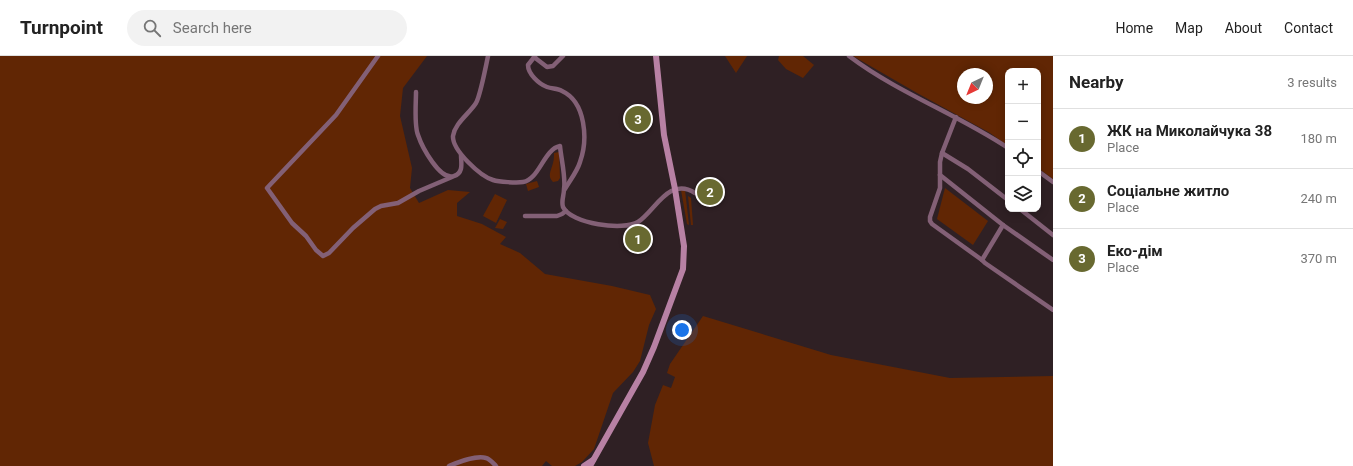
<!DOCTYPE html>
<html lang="en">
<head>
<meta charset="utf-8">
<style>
	body { margin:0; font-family:Roboto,sans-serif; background:#f2f2f2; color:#222 }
	.controls { position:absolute; right:12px; top:12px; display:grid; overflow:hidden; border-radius:8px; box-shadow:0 2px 10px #0003 }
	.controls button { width:36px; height:36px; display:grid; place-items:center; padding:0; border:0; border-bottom:1px solid #e0e0e0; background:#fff; color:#222; font:20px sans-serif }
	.compass { position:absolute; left:957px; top:12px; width:36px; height:36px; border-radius:50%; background:#fff; box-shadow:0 2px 10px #0003; rotate:223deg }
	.you { position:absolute; left:682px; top:274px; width:14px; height:14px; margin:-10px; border:3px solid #fff; border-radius:50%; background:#1a73e8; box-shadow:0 0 0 6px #1a73e833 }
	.badge { display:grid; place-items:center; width:26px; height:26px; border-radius:50%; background:#686930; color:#fff; font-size:13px; font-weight:700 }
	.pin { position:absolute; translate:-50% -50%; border:2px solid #fff; box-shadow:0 1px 4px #0006 }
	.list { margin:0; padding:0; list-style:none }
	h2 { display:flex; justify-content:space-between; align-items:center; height:52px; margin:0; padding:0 16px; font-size:17px }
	h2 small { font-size:13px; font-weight:400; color:#767676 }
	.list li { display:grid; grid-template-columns:26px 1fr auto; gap:12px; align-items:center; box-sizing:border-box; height:60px; padding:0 16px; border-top:1px solid #e0e0e0 }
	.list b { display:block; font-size:15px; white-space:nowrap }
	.list p { margin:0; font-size:13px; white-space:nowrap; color:#767676 }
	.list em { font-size:13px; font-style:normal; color:#767676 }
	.icon { flex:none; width:22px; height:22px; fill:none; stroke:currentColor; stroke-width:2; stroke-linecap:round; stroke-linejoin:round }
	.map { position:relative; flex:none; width:1053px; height:410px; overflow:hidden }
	header { display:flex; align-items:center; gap:24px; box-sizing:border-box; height:56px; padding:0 20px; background:#fff; border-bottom:1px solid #e0e0e0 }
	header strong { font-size:19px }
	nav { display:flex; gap:22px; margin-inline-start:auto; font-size:14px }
	.search { width:280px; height:36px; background:#f2f2f2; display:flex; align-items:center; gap:10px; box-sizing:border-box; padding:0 14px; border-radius:22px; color:#767676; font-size:15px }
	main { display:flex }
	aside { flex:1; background:#fff }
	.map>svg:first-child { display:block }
</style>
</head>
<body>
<header>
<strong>Turnpoint</strong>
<div class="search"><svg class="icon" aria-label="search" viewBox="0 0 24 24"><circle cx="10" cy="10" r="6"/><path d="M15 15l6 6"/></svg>Search here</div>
<nav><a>Home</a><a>Map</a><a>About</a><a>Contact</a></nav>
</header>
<main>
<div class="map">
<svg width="1053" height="410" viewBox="0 0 1053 410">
	<rect width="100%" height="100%" fill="#2f2024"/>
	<g fill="#612604" fill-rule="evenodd">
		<path d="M0 0H427L403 32 400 60 412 112 410 132 419 147 448 134 470 136 457 147V160L482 168 506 181 500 188 520 197 545 218 612 230 650 239 656 253 649 269 640 305 633 316 613 337 594 393 582 406 575 410H552L546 405 542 410H0Z"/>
		<path d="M725 0H747L736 17Z"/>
		<path d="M779 0H803L814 9 803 22 786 13 778 4Z"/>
		<path d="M853 0H1053V123L1038 112V15H1008V90L990 77 917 37ZM963 18H987V42H963Z"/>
		<path d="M645 67 646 72 633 73V68Z"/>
		<path d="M559 96 560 122 558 125 553 126C547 120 551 115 553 107 554 104 554 100 554 97Z"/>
		<path d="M537 125 539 131 528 135 526 128Z"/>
		<path d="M945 132 988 165 973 189 937 163Z"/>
		<path d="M681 134H685L689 169 687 168Z"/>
		<path d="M495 138 507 144 496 167 483 160Z"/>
		<path d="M688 140 691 142 693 169H691Z"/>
		<path d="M500 163 507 166 503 173 495 172Z"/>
		<path d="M703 260 831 299 950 322 1053 320V410H654L648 387 655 349 663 329 671 332 675 321 667 317 670 308Z"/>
	</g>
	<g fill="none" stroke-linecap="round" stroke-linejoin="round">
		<g stroke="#836076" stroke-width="4.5">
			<path d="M378 0 336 59 267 132 292 167 306 180 316 194 323 200 329 197 353 172 375 153 381 150 398 147 419 135 452 121"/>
			<path d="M488 0C486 10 480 40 476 47 469 58 455 67 453 80 452 94 480 120 493 124 499 126 517 127 523 126 539 124 544 93 560 90 561 102 566 122 564 133 564 140 561 145 563 151 571 168 624 175 638 166 655 155 669 120 695 137"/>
			<path d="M535 0 528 9C528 18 539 28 547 31 552 33 558 32 562 35 586 46 588 84 580 106 577 116 570 124 565 133"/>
			<path d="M849 0C898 37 957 58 1008 92"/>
			<path d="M534 1 547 11 553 10 563 0"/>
			<path d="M416 36C416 47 414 70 418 79 422 91 440 125 454 120 464 117 461 106 461 99"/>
			<path d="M956 61 942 97 940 106V132L930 161V165L932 168 982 204 985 207 1053 254"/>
			<path d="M942 97 968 113 1008 144"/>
			<path d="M1038 115 1053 126"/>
			<path d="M940 119 1003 169 1053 204"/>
			<path d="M1020 153 1053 179"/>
			<path d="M525 160H557L562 158 566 155"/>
			<path d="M982 204 1003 169"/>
			<path d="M449 410C459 406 476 399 486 402 490 403 493 407 496 410"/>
		</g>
		<g stroke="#b881a4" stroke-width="6">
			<path d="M584 410 593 404"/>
			<path d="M590 410 643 316 654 291 683 213 684 190 675 133 664 79 656 0"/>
		</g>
	</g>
</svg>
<div class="controls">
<button>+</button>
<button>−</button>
<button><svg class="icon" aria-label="locate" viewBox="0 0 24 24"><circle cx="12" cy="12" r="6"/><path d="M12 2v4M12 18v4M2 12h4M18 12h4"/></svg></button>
<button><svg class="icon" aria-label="layers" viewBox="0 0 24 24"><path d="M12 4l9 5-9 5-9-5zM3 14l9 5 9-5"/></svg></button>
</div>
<svg class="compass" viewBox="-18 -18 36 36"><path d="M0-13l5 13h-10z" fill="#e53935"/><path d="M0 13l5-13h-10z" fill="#767676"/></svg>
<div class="you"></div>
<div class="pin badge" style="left:638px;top:183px">1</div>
<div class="pin badge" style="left:710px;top:136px">2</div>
<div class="pin badge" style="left:638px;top:63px">3</div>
</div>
<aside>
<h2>Nearby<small>3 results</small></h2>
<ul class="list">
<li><span class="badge">1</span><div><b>ЖК на Миколайчука 38</b><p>Place</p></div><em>180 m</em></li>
<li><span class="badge">2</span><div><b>Соціальне житло</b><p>Place</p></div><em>240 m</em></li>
<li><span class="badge">3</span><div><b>Еко-дім</b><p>Place</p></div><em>370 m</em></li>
</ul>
</aside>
</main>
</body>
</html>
